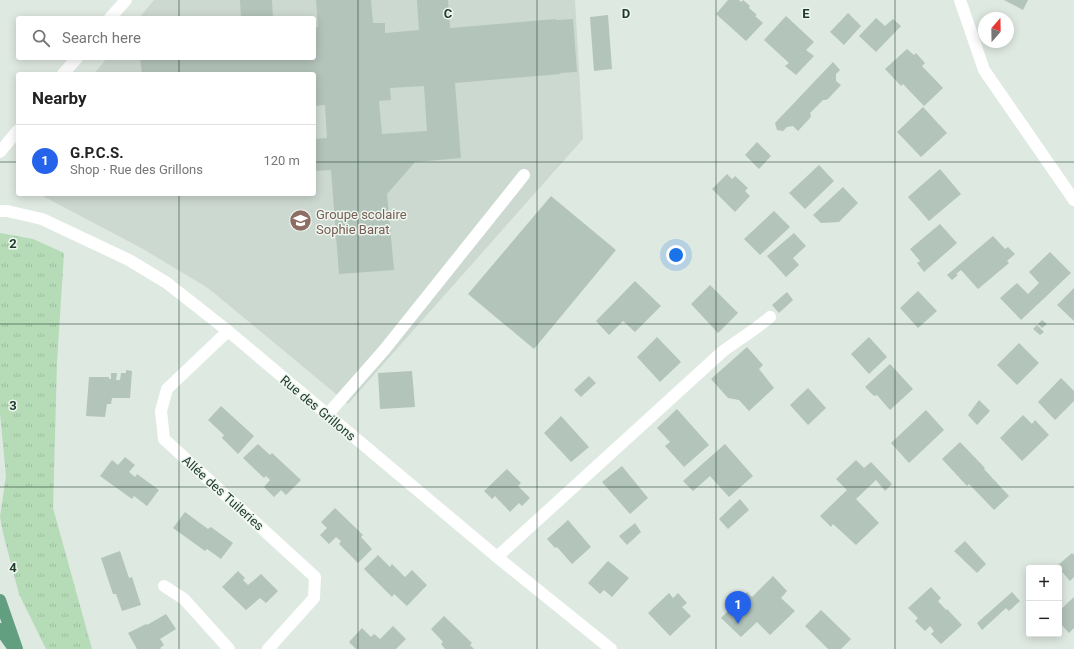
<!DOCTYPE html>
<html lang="en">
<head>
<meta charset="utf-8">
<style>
	body { margin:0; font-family:Roboto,sans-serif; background:#f6f6f6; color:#222 }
	.controls { position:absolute; right:12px; bottom:12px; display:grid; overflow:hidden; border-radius:4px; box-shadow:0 2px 10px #0003 }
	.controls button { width:36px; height:36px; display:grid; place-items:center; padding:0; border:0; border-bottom:1px solid #e0e0e0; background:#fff; color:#222; font:20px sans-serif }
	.compass { position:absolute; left:978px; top:12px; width:36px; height:36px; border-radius:50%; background:#fff; box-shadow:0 2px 10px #0003; rotate:20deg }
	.you { position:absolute; left:676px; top:255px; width:14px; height:14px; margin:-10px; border:3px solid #fff; border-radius:50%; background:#1a73e8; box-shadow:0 0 0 6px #1a73e833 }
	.badge { display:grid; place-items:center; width:26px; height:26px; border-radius:50%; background:#2563eb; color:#fff; font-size:13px; font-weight:700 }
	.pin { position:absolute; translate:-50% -33px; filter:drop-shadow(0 1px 2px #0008) }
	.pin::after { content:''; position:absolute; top:21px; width:14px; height:12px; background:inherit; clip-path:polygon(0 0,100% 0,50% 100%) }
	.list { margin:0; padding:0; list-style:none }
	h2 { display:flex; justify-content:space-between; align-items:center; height:52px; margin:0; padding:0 16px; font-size:17px }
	h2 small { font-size:13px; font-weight:400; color:#767676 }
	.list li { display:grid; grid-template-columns:26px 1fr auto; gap:12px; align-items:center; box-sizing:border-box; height:72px; padding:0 16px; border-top:1px solid #e0e0e0 }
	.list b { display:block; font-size:15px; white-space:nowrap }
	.list p { margin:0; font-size:13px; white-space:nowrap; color:#767676 }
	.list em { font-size:13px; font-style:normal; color:#767676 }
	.icon { flex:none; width:22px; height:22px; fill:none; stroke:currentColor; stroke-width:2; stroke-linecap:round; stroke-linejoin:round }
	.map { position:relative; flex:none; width:1074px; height:649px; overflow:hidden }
	.search { position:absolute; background:#fff; box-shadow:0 2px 10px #0003; left:16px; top:16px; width:300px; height:44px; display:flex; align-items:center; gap:10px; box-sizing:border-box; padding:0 14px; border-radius:4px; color:#767676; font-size:15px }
	.panel { position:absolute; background:#fff; box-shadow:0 2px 10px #0003; left:16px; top:72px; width:300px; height:124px; border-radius:4px }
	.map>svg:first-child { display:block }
</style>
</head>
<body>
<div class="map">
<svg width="1074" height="649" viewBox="0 0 1074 649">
	<defs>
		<pattern id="grass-tufts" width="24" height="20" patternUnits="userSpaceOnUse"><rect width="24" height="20" fill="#b6dbb7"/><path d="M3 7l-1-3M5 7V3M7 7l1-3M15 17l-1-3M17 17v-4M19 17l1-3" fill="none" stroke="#9cbd9e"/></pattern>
	</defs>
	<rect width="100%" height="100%" fill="#dee9e1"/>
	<path fill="#ccd9d0" d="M154 0H575L583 139 348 404 208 288 143 249 39 194H314V74H94L107 58H314V18H139Z"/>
	<path fill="url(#grass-tufts)" d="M0 233 33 239 64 253 57 362 53 508 92 649H46L19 594 3 533 0 517 6 476 0 413Z"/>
	<g fill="#b3c4ba" fill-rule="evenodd">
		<path d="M240 0H272L273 18H241Z"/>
		<path d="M316 0H371L373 23H385V33L419 30 417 0H448L450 28 556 19V20L573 19 577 72 560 73V74L455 83 461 158 415 162 387 194 394 270 339 274 331 170 314 171V139L327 138 325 105 314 106V74H142L140 58H314V28L318 27ZM424 86 427 131 382 134 379 101 391 100 390 88Z"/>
		<path d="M728 0H739L741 2 743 0 750 6 749 8 757 15 755 16 763 23 746 41 716 14Z"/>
		<path d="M1004 0H1028L1023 10Z"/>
		<path d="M848 13 861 26 844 45 830 32Z"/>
		<path d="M608 15 612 69 594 71 590 17Z"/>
		<path d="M786 16 814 42 806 50 814 56 796 75 785 66 789 63 764 40Z"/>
		<path d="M876 18 885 26 893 19 901 26 876 52 859 36Z"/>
		<path d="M907 49 914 55 916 53 925 63 922 66 943 88 924 106 903 84 901 86 885 69Z"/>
		<path d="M833 62 840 70 836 74V81L841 85 828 99 825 100H823L810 113 811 116 810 118 798 131 793 126 787 127 783 131 777 130 775 123Z"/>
		<path d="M923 107 947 133 921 157 897 132Z"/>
		<path d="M757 142 771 156 759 169 745 155Z"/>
		<path d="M819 165 834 181 805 209 789 193Z"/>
		<path d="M940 169 961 194 929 221 908 197Z"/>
		<path d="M727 174 732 179 735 176 748 188 745 191 750 196 735 212 712 189Z"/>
		<path d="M843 187 858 203 839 222 821 223 813 215Z"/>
		<path d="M551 196 616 250 534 349 468 294Z"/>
		<path d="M774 211 790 227 760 255 744 239Z"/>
		<path d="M940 224 957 243 924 272 917 263 920 261 910 249Z"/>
		<path d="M794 233 806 246 793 258 799 265 786 277 767 256Z"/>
		<path d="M993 236 1005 249 1008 247 1015 254 1007 261 1009 263 978 289 961 270 956 274 958 275 952 280 947 275Z"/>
		<path d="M1050 252 1071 273 1021 320 1000 298 1017 283 1028 294 1039 283 1029 272Z"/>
		<path d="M635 281 661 306 635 332 623 321 609 335 596 321Z"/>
		<path d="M710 285 738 313 718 333 691 304Z"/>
		<path d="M1074 288V321L1057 305Z"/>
		<path d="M918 291 937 311 918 328 900 308Z"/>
		<path d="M787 292 793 300 779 313 772 305Z"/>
		<path d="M1042 320 1047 324 1042 328 1038 324Z"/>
		<path d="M1037 325 1044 332 1040 335 1033 329Z"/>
		<path d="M657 337 681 362 660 382 637 357Z"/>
		<path d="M869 337 887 357 869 374 851 354Z"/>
		<path d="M1019 343 1039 363 1017 385 997 365Z"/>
		<path d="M747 347 763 365 759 369 774 388 749 411 739 400 728 398 711 379Z"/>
		<path d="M890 364 913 389 890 410 877 395 874 396 865 387Z"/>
		<path d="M126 370 132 371 130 398H112L111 404H107L105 417 86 416 89 377H109V379H111V373H117L116 380H120L121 373H126Z"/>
		<path d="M412 371 415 407 380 409 378 373Z"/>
		<path d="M589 376 596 383 581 397 574 390Z"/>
		<path d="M1061 378 1074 391V401L1055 420 1038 402Z"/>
		<path d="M808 388 826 408 808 425 790 405Z"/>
		<path d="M979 400 990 411 977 425 968 415Z"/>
		<path d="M221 406 254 436 238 454 222 438 224 435 208 420Z"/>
		<path d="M677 409 709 445 684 467 665 446 670 442 657 428Z"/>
		<path d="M926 410 944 430 909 463 891 443Z"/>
		<path d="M1023 415 1032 424 1035 420 1049 435 1022 461 1000 438Z"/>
		<path d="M561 416 589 447 571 462 544 433Z"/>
		<path d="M960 442 985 468 984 469 1009 496 994 510 969 484 967 486 942 459Z"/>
		<path d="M258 444 270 455 272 453 301 480 286 495 281 490 274 497 264 487 270 480 266 476 264 478 243 458Z"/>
		<path d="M725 444 753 476 729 497 710 476 693 491 683 481Z"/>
		<path d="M125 457 135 465 129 472 135 477 137 474 159 490 147 506 134 496 132 499 100 476 112 460 118 465Z"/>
		<path d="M856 460 864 468 871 462 892 484 885 491 876 480 856 499 879 523 856 545 833 524 831 527 820 516 847 490 836 479Z"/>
		<path d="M622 466 648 498 630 514 602 482Z"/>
		<path d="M507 469 521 483 518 486 530 498 522 506 519 503 510 512 495 496 492 499 484 491Z"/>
		<path d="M740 499 749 510 728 529 719 519Z"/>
		<path d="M335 508 363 535 361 537 372 549 358 563 339 544 341 541 336 537 329 544 320 535 327 528 321 522Z"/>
		<path d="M185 512 208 529 211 527 233 543 221 559 207 549 205 551 173 528Z"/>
		<path d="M568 520 591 547 572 564 557 547 555 548 547 539Z"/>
		<path d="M635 523 641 532 627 545 619 536Z"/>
		<path d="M965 541 986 564 977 573 954 551Z"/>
		<path d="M120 551 129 578 132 577 141 605 122 611 116 594H113L101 558Z"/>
		<path d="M1072 553 1074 555V577L1070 581 1057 566Z"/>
		<path d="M378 555 390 567 392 564 405 577 412 570 427 585 407 606 394 594 392 597 364 569Z"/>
		<path d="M608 561 629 578 612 597 604 590 600 594 588 583Z"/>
		<path d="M238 571 245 578 243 580 248 585 261 574 278 591 266 603 260 598 246 610 222 587Z"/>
		<path d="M773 576 787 591 781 598 795 611 770 635 757 622 741 637 721 618 747 592 752 597Z"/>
		<path d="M931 587 941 598 938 601 946 610 947 609 962 625 941 644 931 634 934 631 930 626 925 631 915 621 918 618 908 608Z"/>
		<path d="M1012 592 1020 601 1009 611 1006 608 982 630 977 623Z"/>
		<path d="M669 593 673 598 678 593 687 603 682 607 691 616 670 636 648 613Z"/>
		<path d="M1074 597V628L1069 633 1059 622V611Z"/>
		<path d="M821 610 851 639 841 649H828L805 626Z"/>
		<path d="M166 614 176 629 160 639 164 645 160 648 161 649H137L128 633 146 624 147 625Z"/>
		<path d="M444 616 472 643 470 645 474 649H445L441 644 443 642 431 629Z"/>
		<path d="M393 626 406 639 396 649H356L349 642 362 628 371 637 374 634 380 639Z"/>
	</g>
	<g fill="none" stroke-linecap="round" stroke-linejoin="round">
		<g stroke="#fff" stroke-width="12">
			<path d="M960 0 984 70 1074 200"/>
			<path d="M110 18 126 0"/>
			<path d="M63 74 77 58"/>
			<path d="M0 152 18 130"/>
			<path d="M0 211H7L42 219 129 260 167 283 228 331 497 557 611 649"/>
			<path d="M228 331 167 389 161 411 164 439 315 577 314 598 268 649"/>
			<path d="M327 415 385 349 524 175"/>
			<path d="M497 557 722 352C738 340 755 330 770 317"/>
			<path d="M164 586 184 599 229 649"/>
		</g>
		<g stroke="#629f81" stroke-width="12">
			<path d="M0 600 17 649"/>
			<path d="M0 629 12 646"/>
		</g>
	</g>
	<path fill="none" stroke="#1f392c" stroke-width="1" stroke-opacity="0.55" d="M179 0V18M358 0V649M537 0V649M716 0V649M895 0V649M179 58V74M0 162H18M314 162H1074M179 194V649M0 324H1074M0 487H1074"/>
	<defs>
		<symbol id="school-disc" viewBox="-11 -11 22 22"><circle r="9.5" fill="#8d6e63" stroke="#eef6f0"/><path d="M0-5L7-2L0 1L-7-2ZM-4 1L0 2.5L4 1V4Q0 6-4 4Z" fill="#fff"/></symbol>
	</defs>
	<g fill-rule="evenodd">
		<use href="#school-disc" x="288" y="208" width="25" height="25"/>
	</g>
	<g text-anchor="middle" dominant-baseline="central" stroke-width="3" stroke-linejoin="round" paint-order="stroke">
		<g font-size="13" fill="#785e54" stroke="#eef6f0" text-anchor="start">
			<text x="316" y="214">Groupe scolaire<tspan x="316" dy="15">Sophie Barat</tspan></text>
		</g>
		<g font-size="13" fill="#1f392c" stroke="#eef6f0">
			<text transform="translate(318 408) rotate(40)">Rue des Grillons</text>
			<text transform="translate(223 493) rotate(42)">Allée des Tuileries</text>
		</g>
	</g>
	<g font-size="13" text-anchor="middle" font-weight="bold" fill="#1f392c" stroke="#eef6f0" stroke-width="3" stroke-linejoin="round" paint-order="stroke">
		<text x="448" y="18">C</text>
		<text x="626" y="18">D</text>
		<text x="806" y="18">E</text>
		<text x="13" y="248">2</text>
		<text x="13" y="410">3</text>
		<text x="13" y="572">4</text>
	</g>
</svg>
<div class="controls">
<button>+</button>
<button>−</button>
</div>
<svg class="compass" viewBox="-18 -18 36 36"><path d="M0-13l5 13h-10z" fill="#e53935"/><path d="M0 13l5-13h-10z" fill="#767676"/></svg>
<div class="you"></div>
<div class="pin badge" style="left:738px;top:624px">1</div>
<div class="search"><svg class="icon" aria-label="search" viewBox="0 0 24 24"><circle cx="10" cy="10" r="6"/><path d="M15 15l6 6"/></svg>Search here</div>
<section class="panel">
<h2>Nearby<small></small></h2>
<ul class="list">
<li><span class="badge">1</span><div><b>G.P.C.S.</b><p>Shop · Rue des Grillons</p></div><em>120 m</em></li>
</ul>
</section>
</div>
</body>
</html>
